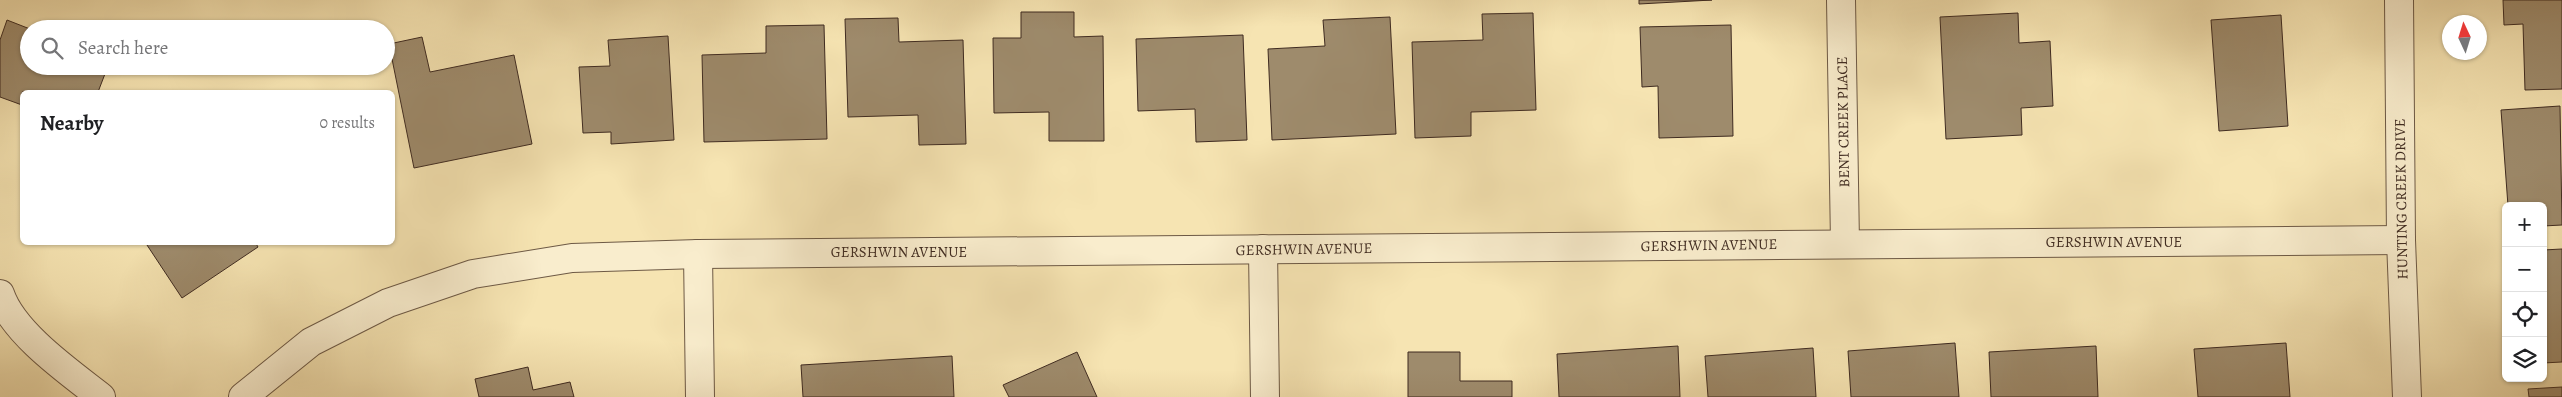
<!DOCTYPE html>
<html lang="en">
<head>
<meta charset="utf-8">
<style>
	body { margin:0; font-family:Alegreya,serif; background:#f2f2f2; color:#202124 }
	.controls { position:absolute; right:15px; bottom:15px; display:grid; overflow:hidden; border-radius:8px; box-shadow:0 1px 4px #0004 }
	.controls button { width:45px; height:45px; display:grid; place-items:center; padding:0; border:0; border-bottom:1px solid #e0e0e0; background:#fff; color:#202124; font:25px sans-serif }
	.compass { position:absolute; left:2442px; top:15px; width:45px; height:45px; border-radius:50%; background:#fff; box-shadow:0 1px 4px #0004; rotate:356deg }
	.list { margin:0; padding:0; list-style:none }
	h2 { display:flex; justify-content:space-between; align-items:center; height:65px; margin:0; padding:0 20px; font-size:21px }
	h2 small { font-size:16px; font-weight:400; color:#757577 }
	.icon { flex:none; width:28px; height:28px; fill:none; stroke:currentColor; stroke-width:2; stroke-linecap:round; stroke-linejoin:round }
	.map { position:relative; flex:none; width:2562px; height:397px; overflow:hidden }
	.search { position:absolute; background:#fff; box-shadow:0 1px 4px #0004; left:20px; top:20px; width:375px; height:55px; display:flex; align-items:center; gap:12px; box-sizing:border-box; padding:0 18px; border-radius:28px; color:#757577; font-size:19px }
	.panel { position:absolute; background:#fff; box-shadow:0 1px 4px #0004; left:20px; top:90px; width:375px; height:155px; border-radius:8px }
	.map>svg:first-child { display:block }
</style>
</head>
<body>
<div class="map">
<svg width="2562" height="397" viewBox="0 0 2562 397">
	<rect width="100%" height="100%" fill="#f6e4b2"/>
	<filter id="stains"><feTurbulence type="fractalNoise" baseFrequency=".004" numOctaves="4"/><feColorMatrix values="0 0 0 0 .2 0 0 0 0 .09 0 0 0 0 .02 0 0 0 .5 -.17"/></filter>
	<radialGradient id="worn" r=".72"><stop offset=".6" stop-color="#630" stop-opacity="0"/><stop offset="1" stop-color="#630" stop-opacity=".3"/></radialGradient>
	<g fill="#9e8b6c" stroke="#3f2b21">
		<path d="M1639 0H1712L1639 4Z"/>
		<path d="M2503 0H2562V89L2525 90 2523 24 2504 25Z"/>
		<path d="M1021 12H1074V37L1103 36 1104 141H1049V112L994 113 993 38H1021Z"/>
		<path d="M1533 13 1536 110 1471 112V136L1415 138 1412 42 1483 40 1482 14Z"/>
		<path d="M2018 13 2019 43 2050 41 2053 106 2021 108 2022 135 1946 139 1940 17Z"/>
		<path d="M2281 15 2288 126 2219 131 2211 20Z"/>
		<path d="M1390 17 1396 134 1272 140 1268 49 1325 46 1323 20Z"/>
		<path d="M898 18 899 42 963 40 966 144 919 145 918 115 848 117 845 19Z"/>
		<path d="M7 20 30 29 29 66H108L98 92H22V105L0 97V40Z"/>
		<path d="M824 25 827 139 704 142 702 55 766 53V26Z"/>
		<path d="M1731 25 1733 136 1659 138 1658 86 1642 87 1640 27Z"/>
		<path d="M1243 35 1247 140 1196 142 1195 109 1138 111 1136 39Z"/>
		<path d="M668 36 674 140 611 144V132L583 133 579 67 610 66 608 40Z"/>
		<path d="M422 37 430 72 514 55 532 144 414 168 389 44Z"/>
		<path d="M2560 106 2562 225 2543 226V206H2508L2501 110Z"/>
		<path d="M145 242H255L258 247 182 298Z"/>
		<path d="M2562 249V362L2543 363V250Z"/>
		<path d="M1955 343 1959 397H1851L1848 351Z"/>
		<path d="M2286 343 2290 397H2198L2194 349Z"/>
		<path d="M1678 346 1680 397H1559L1557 354Z"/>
		<path d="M2096 346 2098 397H1991L1989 352Z"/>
		<path d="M1813 348 1816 397H1708L1705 356Z"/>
		<path d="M1077 352 1097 397H1009L1003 385Z"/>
		<path d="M1408 352H1460V381H1512V397H1408Z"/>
		<path d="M952 356 954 397H803L801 365Z"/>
		<path d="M528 367 533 390 570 382 574 397H479L475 379Z"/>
		<path d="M2562 387V397H2529L2528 389Z"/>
	</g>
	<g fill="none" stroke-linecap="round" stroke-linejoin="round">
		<defs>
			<g id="street">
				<path d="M1841 0 1845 243"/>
				<path d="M2399 0 2401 240 2407 397"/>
				<path d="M1263 249 1265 397"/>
				<path d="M698 254 700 397"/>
				<path d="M0 294C13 333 69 372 101 397"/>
				<path d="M243 397 311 342 388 303 473 274 572 258 698 254 2401 240"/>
			</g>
		</defs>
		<use href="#street" stroke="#6d5945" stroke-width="30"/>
		<use href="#street" stroke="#f9edcd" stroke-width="28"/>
	</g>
	<g text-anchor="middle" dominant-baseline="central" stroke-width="4" stroke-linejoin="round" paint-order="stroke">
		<g font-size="15" fill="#3f2b21" stroke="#f9edcd">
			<text transform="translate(1843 122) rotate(-91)">BENT CREEK PLACE</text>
			<text transform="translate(2401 199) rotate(-91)">HUNTING CREEK DRIVE</text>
			<text x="2114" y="242">GERSHWIN AVENUE</text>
			<text transform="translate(1709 245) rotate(-1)">GERSHWIN AVENUE</text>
			<text transform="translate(1304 249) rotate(-1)">GERSHWIN AVENUE</text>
			<text x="899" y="252">GERSHWIN AVENUE</text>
		</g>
	</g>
	<rect width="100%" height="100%" filter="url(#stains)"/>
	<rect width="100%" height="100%" fill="url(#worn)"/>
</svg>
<div class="controls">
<button>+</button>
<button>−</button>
<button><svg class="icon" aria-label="locate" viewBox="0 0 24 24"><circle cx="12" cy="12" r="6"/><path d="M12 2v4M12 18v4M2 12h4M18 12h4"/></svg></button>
<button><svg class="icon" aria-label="layers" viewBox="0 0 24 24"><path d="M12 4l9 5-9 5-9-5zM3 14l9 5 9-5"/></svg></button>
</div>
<svg class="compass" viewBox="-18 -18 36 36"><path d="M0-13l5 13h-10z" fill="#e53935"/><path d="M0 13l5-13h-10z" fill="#757577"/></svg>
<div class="search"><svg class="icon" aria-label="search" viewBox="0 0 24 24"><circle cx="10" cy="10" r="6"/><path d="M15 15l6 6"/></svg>Search here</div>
<section class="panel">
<h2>Nearby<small>0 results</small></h2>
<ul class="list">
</ul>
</section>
</div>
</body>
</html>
